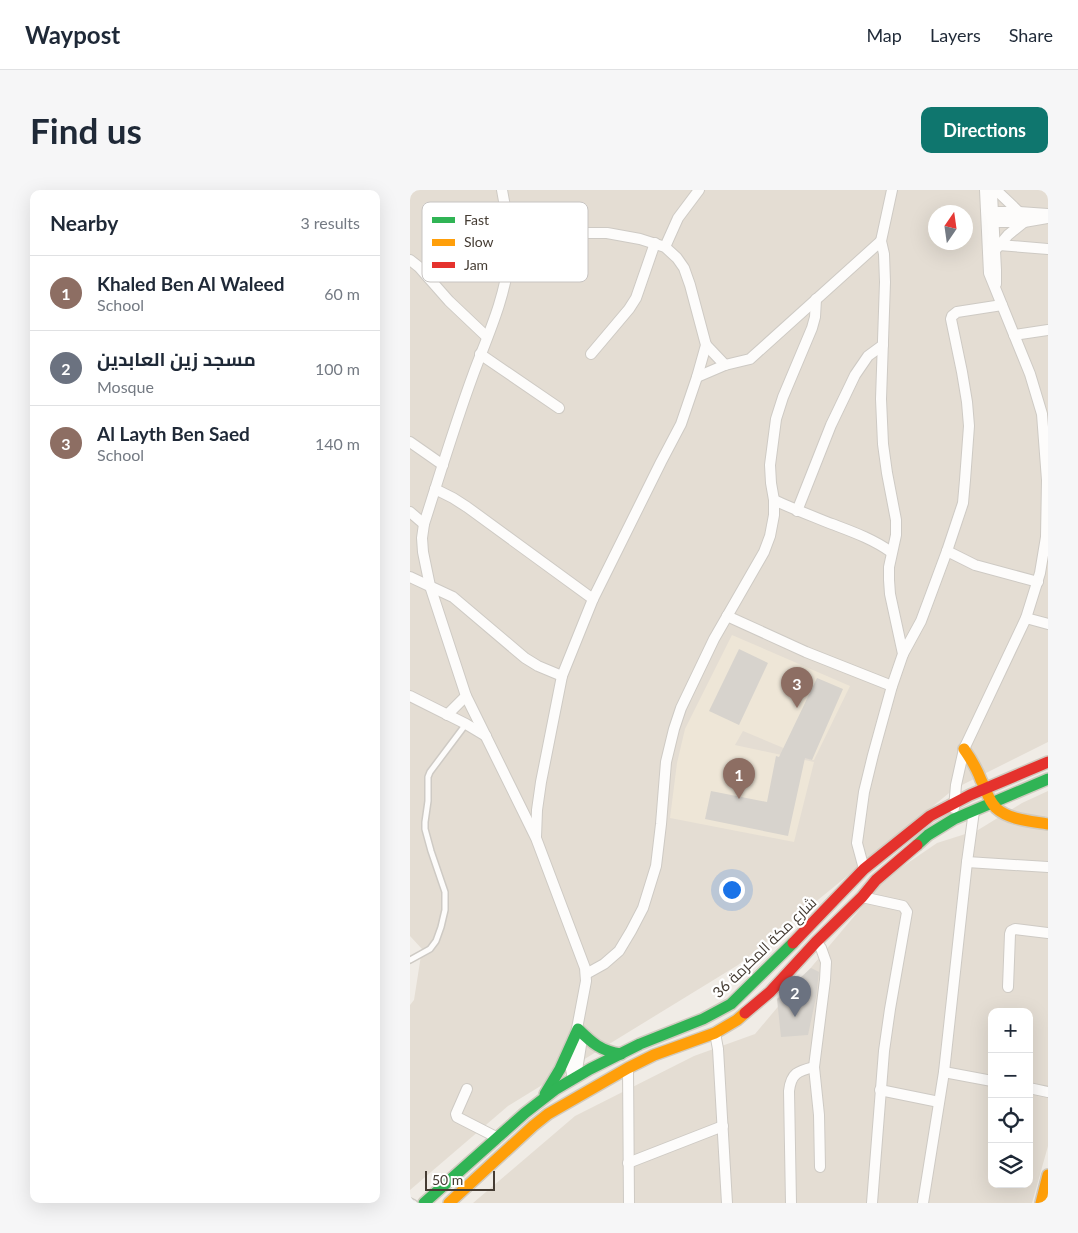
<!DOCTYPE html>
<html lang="en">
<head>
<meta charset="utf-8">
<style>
	body { margin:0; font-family:Lato,Cairo,sans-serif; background:#f6f6f7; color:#1f2937 }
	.controls { position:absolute; right:15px; bottom:15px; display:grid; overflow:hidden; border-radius:10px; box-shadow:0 5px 20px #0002 }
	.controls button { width:45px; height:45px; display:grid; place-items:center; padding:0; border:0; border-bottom:1px solid #e0e1e3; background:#fff; color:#1f2937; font:25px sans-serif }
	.compass { position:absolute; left:518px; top:15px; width:45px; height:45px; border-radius:50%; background:#fff; box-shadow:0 5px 20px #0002; rotate:13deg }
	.scale { position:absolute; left:15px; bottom:12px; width:70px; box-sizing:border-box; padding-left:5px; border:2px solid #453c33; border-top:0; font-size:14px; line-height:18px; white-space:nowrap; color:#453c33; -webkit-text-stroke:4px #fff; paint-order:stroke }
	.you { position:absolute; left:321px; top:699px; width:18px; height:18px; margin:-12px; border:4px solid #fff; border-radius:50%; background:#1a73e8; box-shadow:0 0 0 8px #1a73e833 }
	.badge { display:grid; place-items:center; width:32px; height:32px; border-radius:50%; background:#0f766e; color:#fff; font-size:16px; font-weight:700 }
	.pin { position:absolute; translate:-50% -41px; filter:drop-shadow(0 1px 2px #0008) }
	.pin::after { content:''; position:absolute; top:26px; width:18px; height:15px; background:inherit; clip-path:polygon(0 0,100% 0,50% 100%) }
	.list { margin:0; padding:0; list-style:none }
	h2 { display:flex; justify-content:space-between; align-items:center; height:65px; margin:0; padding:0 20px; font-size:21px }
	h2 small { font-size:16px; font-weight:400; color:#747a83 }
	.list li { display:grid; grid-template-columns:32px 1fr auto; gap:15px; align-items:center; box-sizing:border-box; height:75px; padding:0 20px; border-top:1px solid #e0e1e3 }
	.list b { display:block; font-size:19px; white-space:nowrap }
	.list p { margin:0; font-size:16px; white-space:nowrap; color:#747a83 }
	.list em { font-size:16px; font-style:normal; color:#747a83 }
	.icon { flex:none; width:28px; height:28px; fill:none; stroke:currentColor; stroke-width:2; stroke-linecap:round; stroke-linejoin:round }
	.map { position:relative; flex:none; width:638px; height:1013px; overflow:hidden; border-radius:10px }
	header { display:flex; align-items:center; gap:30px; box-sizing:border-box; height:70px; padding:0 25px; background:#fff; border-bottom:1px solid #e0e1e3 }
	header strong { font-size:24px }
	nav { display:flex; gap:28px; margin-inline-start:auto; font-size:18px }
	.intro { display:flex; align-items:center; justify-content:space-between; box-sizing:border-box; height:120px; padding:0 30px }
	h1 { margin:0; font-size:35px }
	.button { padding:12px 22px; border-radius:10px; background:#0f766e; color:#fff; font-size:18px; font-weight:700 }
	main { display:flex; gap:30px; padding:0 30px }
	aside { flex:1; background:#fff; border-radius:10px; box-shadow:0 5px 20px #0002 }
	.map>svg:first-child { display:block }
</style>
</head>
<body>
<header>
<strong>Waypost</strong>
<nav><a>Map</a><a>Layers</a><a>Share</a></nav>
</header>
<div class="intro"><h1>Find us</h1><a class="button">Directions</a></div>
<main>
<aside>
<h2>Nearby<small>3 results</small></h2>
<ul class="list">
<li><span class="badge" style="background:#8d6e63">1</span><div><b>Khaled Ben Al Waleed</b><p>School</p></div><em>60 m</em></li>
<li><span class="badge" style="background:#6b7280">2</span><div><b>مسجد زين العابدين</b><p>Mosque</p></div><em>100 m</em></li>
<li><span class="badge" style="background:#8d6e63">3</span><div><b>Al Layth Ben Saed</b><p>School</p></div><em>140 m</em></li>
</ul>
</aside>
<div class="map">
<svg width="638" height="1013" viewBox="0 0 638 1013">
	<rect width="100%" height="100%" fill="#f0ece6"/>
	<g fill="#e4ddd3" fill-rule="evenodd">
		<path d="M0 0H638V552L544 599 328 775 98 916 0 1000V815L4 810 12 759 0 746ZM526 22H556V52H526Z"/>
		<path d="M638 601V956L622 1013H63L165 926 284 866 345 844 457 711 470 692 527 653 568 640 612 613ZM582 822H619V994H582Z"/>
	</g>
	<path fill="#eee6d7" d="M322 445 440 496 404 570H402L333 541 325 555 404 572 384 652 260 628 267 573 275 539Z"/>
	<g fill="#d7d3cd">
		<path d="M329 459 358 473 329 535 299 521Z"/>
		<path d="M407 488 433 499 402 570 395 568 378 646 295 629 301 601 357 612 366 566 369 567Z"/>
		<path d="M401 778 409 782 406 807 398 845 371 847 367 809Z"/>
	</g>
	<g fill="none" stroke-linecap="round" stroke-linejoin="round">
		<defs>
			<g id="lane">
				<path d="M0 770 20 759 26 751 31 737 35 720V702L21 661 15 639V632L18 611V587L20 582 56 534"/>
				<path d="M0 1011 4 1013"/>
			</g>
			<g id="street">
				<path d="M92 0C96 23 101 45 99 68 95 109 77 147 63 185 45 234 30 284 14 334L12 348 13 362 20 396 56 506 126 648 175 778 176 791 166 844"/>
				<path d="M586 0 609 22"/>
				<path d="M582 4 586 80V94"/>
				<path d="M577 22H609L638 24"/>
				<path d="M577 32H614L638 28"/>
				<path d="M99 47 148 43H197L230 49 255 57 267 68 274 78 280 95 296 155 287 187 271 234 251 272 183 409 152 486 131 592 127 620 126 647"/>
				<path d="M589 55 638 59"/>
				<path d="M255 57 268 28 289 0"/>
				<path d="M587 58 598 45 614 32"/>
				<path d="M0 70 9 77 39 111 77 147"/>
				<path d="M604 145 638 140"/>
				<path d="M296 155 315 175"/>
				<path d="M70 164 149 218"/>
				<path d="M181 164 219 119 226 108 245 53"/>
				<path d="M287 187 315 175 340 169 471 51"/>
				<path d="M0 252 33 275"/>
				<path d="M25 299 43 308 57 317 183 409"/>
				<path d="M364 310C383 319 402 326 422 334 443 342 463 349 481 362"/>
				<path d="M387 321 421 235 445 185 458 166 473 155"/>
				<path d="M0 322 14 334"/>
				<path d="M537 361 565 375 628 392"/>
				<path d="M0 387 43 407 115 468 128 476 152 486"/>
				<path d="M317 426 396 462 482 496"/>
				<path d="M616 428 638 434"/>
				<path d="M493 464 511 431 537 361 553 313 555 290 559 236 557 212 552 182 541 129 542 126 547 122 592 115"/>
				<path d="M0 506 56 534 76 546"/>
				<path d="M37 525 56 506"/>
				<path d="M544 618 546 595 554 559 616 428 630 383 636 347 637 290 632 224 620 184 579 83 575 0"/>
				<path d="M557 672 638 677"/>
				<path d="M454 679 447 653 454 602 463 565 482 496 493 464 480 404 479 390V377L486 345V330L477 283 473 254 471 209 475 92 474 64 471 51 482 0"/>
				<path d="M452 707 493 716 497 722 480 819 474 861 462 1013"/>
				<path d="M406 752 411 758 416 772 415 790 404 877 409 925 410 977"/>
				<path d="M176 784 194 774 209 761 221 741 233 718 246 676 251 634 256 572 264 539 271 518 304 449 354 362 360 346 364 325V310L361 293 360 275 366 229 373 207 402 138 405 127 406 109"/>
				<path d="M598 797 600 744 601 741 605 739 638 743"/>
				<path d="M305 843 308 859 317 1013"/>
				<path d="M163 858 161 879 163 889"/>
				<path d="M218 878 219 1013"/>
				<path d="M167 880 171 855 168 840"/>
				<path d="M534 882 582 891"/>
				<path d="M619 898 638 902"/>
				<path d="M57 899 46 924 47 927 88 948"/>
				<path d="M470 900 529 912"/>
				<path d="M218 973 313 936"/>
				<path d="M381 1013 379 901C381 883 388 881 404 877"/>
				<path d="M513 1013 534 882 557 672 564 621"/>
			</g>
			<g id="fast">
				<path d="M507 655 518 645 544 629 638 589"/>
				<path d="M135 904 150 879 168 839C182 853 191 861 211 864"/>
				<path d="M14 1013 115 923 146 899 180 879 230 854 293 829 321 814 383 753"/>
			</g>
			<g id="slow">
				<path d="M554 559C561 569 567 579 571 590 576 599 578 610 586 618 599 630 621 631 638 634"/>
				<path d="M39 1013 123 936 138 924 218 878 244 865 305 843 327 830 335 823"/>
				<path d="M631 1013 638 985"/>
			</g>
			<g id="jam">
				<path d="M383 753 454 679 520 626 560 605 638 572"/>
				<path d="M335 823 360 802 406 752 452 707 466 690 507 655"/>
			</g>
		</defs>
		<use href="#lane" stroke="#cecac4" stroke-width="8"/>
		<use href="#street" stroke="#cecac4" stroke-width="12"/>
		<use href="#fast" stroke="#d1cbc0" stroke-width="14"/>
		<use href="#slow" stroke="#d1cbc0" stroke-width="14"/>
		<use href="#jam" stroke="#d1cbc0" stroke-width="14"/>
		<use href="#lane" stroke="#fdfcfb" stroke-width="5"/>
		<use href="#street" stroke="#fdfcfb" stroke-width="10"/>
		<use href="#fast" stroke="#30b455" stroke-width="11"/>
		<use href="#slow" stroke="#ff9f0a" stroke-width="11"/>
		<use href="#jam" stroke="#e5322d" stroke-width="11"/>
	</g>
	<g text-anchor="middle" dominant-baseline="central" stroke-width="4.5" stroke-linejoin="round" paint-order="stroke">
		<g font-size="15" fill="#453c33" stroke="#fff">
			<text transform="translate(354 757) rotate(-44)">شارع مكة المكرمة 36</text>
		</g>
	</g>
	<rect x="12" y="12" width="166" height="80" rx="8" fill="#fff" stroke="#c7c4c2" stroke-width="1"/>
	<rect x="22" y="27" width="23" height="6" fill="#30b455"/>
	<rect x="22" y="49" width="23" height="7" fill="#ff9f0a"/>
	<rect x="22" y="72" width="23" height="6" fill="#e5322d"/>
	<g font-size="14" fill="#453c33">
		<text x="54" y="35">Fast</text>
		<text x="54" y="57">Slow</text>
		<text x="54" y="80">Jam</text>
	</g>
</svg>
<div class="controls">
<button>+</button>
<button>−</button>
<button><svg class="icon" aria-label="locate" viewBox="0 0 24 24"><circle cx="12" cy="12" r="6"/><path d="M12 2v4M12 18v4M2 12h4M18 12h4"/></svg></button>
<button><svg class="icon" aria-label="layers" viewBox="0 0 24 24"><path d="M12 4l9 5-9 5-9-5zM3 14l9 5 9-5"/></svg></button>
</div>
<svg class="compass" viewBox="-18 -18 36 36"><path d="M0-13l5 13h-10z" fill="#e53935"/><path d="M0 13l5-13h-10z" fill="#747a83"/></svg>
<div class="scale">50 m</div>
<div class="you"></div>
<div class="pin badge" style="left:329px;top:609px;background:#8d6e63">1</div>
<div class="pin badge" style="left:385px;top:827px;background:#6b7280">2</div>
<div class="pin badge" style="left:387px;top:518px;background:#8d6e63">3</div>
</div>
</main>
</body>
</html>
